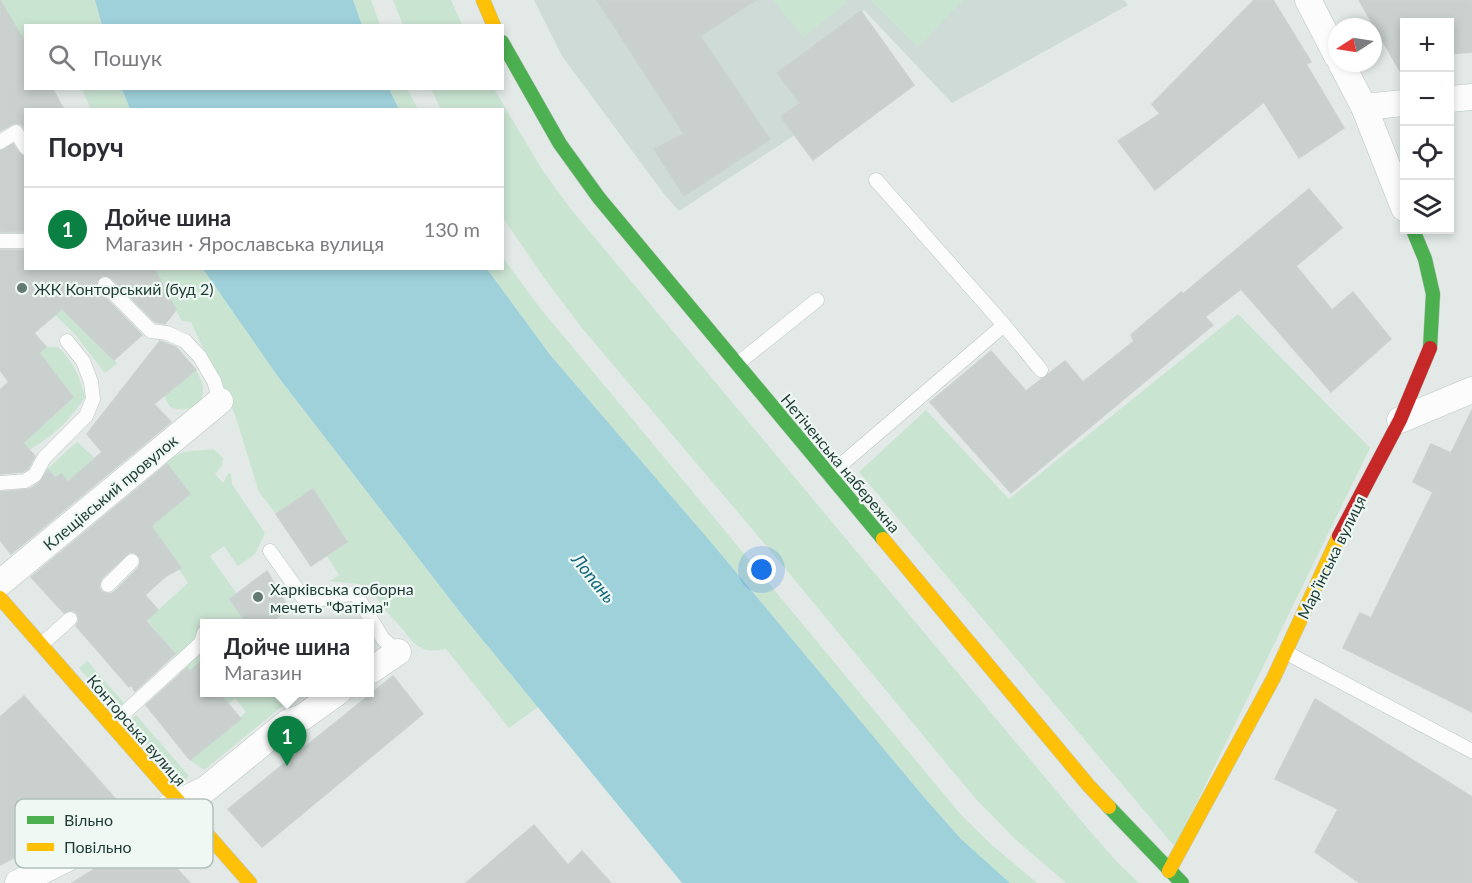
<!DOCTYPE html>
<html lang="uk">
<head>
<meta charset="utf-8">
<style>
	body { margin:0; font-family:Lato,sans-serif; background:#f7f7f7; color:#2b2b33 }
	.controls { position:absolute; right:18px; top:18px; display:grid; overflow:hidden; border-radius:0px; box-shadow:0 3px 9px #0003 }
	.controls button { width:54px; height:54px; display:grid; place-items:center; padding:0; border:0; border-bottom:2px solid #e1e1e2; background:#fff; color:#2b2b33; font:30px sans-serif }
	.compass { position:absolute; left:1328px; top:18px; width:54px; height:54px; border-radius:50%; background:#fff; box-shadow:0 3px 9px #0003; rotate:258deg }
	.you { position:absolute; left:762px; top:570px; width:21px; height:21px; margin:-15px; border:4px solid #fff; border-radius:50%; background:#1a73e8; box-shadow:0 0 0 9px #1a73e833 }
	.badge { display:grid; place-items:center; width:39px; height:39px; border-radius:50%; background:#0b8043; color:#fff; font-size:20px; font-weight:700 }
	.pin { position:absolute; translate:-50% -50px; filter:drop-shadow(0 2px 3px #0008) }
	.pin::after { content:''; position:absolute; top:32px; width:21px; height:18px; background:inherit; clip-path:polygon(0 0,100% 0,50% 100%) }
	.popup { position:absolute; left:200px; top:619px; width:174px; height:78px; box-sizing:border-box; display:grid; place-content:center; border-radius:0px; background:#fff; filter:drop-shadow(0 2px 4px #0005); font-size:20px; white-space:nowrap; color:#7c7c81 }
	.popup b { font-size:22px; color:#2b2b33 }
	.popup::after { content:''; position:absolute; left:50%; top:100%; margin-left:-12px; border:12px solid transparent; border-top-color:#fff }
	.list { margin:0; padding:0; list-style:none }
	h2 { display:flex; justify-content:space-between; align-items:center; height:78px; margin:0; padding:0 24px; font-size:26px }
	h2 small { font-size:20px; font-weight:400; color:#7c7c81 }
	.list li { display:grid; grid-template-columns:39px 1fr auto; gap:18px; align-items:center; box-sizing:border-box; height:84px; padding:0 24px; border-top:2px solid #e1e1e2 }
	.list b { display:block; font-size:22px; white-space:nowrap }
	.list p { margin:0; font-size:20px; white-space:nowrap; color:#7c7c81 }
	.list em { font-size:20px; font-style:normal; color:#7c7c81 }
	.icon { flex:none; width:33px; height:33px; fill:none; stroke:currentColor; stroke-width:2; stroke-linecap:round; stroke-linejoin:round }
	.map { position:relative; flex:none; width:1472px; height:883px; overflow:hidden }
	.search { position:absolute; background:#fff; box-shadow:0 3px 9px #0003; left:24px; top:24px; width:480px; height:66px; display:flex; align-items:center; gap:15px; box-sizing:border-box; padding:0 21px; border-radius:0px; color:#7c7c81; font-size:22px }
	.panel { position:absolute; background:#fff; box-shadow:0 3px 9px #0003; left:24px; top:108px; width:480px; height:162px; border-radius:0px }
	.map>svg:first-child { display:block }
</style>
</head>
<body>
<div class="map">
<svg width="1472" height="883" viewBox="0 0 1472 883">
	<rect width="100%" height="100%" fill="#e2e9e6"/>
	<path fill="#cfdbd6" d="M534 0H1124L1128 5 952 103 864 10 778 72 800 103 795 135 679 211 664 194 562 56Z"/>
	<g fill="#cae4d2">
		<path d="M1 0H95L102 25 26 26 25 44Z"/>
		<path d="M353 0H371L380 25H362Z"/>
		<path d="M393 0H451L462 25H403Z"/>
		<path d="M773 0H844L847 3 803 38Z"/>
		<path d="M870 0H964L918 47Z"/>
		<path d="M82 89H122L130 109H91Z"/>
		<path d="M389 89H407L418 109H399Z"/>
		<path d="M431 89H494L541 168 570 208 1094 836 1118 863 1139 883H1066L1015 839 975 798 769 549 582 328 545 279 503 218 502 110 441 109Z"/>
		<path d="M503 258 540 308 962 816 993 846 1037 883H1010L961 839 923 796 717 550 551 356 487 269 502 268Z"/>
		<path d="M154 269H203L279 378 463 616 538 707 509 728 446 649C420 654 415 645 400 626 394 619 387 613 382 605 377 599 373 592 367 587 358 582 341 583 330 581L339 575 327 556 347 541 313 490 276 514 259 492 236 418 222 382 202 346 191 322 182 321Z"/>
		<path d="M62 309 117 363 105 373 74 333 55 315Z"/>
		<path d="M1238 314 1370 448 1175 847 859 472 926 410 1009 499Z"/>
		<path d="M46 347H58C73 361 80 377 85 397 70 420 53 436 29 450L23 443 73 397 39 353Z"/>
		<path d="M196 370C199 376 203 382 203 389 204 407 184 413 170 407L164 396Z"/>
		<path d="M77 442 95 458 68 482 61 474 50 483 34 481Z"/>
		<path d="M214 449 223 458 222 466 215 474 223 483 228 473 231 474 232 484 265 533 255 554 238 566 224 546 210 556 237 594 230 600 247 623 204 624V675L196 665 183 676 175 671 173 658 176 655 147 620 188 583 179 569 181 568 151 526 189 494 165 462 183 452Z"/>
		<path d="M87 661 124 703 116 710 79 668Z"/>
		<path d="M219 693H290L291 699 204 770 190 760 240 720 239 718 246 712 235 698 228 704Z"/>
		<path d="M136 715 189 776 181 784 127 723Z"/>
	</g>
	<g fill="#9fd1db">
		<path d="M95 0H353L362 25H102Z"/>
		<path d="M122 89H389L399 109H130Z"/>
		<path d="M203 269H487L551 356 715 547 923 796 961 839 1010 883H682L463 616 279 378Z"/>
	</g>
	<g fill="#c9d0cd" stroke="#cbd2cf" stroke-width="1.5" fill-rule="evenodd">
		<path d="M0 0 26 44V88H52L64 110H26V130L21 124 15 123 0 131Z"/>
		<path d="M597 0H756L700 36 770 139 684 196 654 149 684 134Z"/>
		<path d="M1254 0H1273L1311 62 1306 64 1344 128 1299 158 1264 102 1155 190 1118 141 1160 114 1152 104Z"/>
		<path d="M1359 0H1472V52L1449 54V22H1404V78Z"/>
		<path d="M861 11 914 85 813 160 781 117 800 103 777 73Z"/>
		<path d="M13 144 19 153 26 157V232H0V151Z"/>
		<path d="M1309 189 1342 228 1296 266 1332 310 1353 292 1391 339 1331 392 1241 289 1205 317 1213 325 1011 493 930 402 991 351 1026 391 1065 361 1083 382 1134 341 1131 335 1181 292 1183 294Z"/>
		<path d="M0 250H26V268H154L176 310 165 324 155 322 111 278 103 275 97 281 98 290 142 335 114 360 62 309 34 333 46 347 39 353 73 397 23 443 35 456 28 469 22 472 0 474V390L9 382 0 370Z"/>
		<path d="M160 341 176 347 196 370 154 404 171 422 11 554 0 540V492L30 489 40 482 48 470 55 478 61 474 68 482 102 452 87 434Z"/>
		<path d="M1472 410V712L1343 648 1360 613 1371 618 1433 492 1413 482 1431 444 1451 453Z"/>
		<path d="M167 464 190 494 151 526 181 568 166 576 145 595 158 610 146 621 175 654 135 691 131 685 129 687 76 626 79 621 77 613 72 610 64 613 31 577ZM130 552 135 553 140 558 139 567 114 592 110 594 102 592 99 587 101 579Z"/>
		<path d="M313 489 347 542 311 566 276 514Z"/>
		<path d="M267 571 289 609 268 624H247L230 599Z"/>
		<path d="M204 659V693H219L241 719 190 760 146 705 187 668 190 671Z"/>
		<path d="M393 676 423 714 262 847 228 809Z"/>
		<path d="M24 696 120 804 0 865V717Z"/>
		<path d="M1315 699 1472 797V883H1360L1315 852 1338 809 1275 779Z"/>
		<path d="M534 825 568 865 582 851 611 883H466Z"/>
		<path d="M151 841 190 883H72L101 865Z"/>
	</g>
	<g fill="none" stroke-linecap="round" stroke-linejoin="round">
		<defs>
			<g id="lane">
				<path d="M0 142 16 132 26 148"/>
				<path d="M876 180 1004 325 1041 370"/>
				<path d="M0 241H26"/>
				<path d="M105 284 151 331 167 333 185 341 200 357 214 381 220 401"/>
				<path d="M737 364 817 300"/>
				<path d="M829 475 1004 325"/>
				<path d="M0 483 25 481 35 475 44 458 86 416 93 399 91 382 83 361 67 341"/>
				<path d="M270 551 306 602 355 593 383 639 398 652"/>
				<path d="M108 585 132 561"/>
				<path d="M41 645 70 619"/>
				<path d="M1285 652 1472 751"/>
				<path d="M111 725 189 654 201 643 204 633"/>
			</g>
			<g id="street">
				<path d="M1308 0 1337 56"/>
				<path d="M1341 63 1364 107 1404 208"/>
				<path d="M1450 99 1472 97"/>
				<path d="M1364 107 1404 103"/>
				<path d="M1400 420 1472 390"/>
				<path d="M0 583 220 401"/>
				<path d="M370 671 398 652"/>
				<path d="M18 883 206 789 287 723 303 717 338 692"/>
			</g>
			<g id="fast">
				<path d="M502 42 560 144 599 198 883 539"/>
				<path d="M1413 230 1425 259 1433 294 1430 348"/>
				<path d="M1109 807 1182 883"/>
			</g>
			<g id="slow">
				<path d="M483 0 494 26"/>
				<path d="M883 539 1089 786 1109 807"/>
				<path d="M0 598 250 883"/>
				<path d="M1169 871 1273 679 1339 536"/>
			</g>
			<path id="jam" d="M1339 536 1400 420 1430 348"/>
		</defs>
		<use href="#lane" stroke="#bfc6c3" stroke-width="15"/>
		<use href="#street" stroke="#bfc6c3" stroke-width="27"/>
		<use href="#fast" stroke="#bec6c3" stroke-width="15"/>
		<use href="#slow" stroke="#bec6c3" stroke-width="15"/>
		<use href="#jam" stroke="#bec6c3" stroke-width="15"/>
		<use href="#lane" stroke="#fbfcfb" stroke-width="14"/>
		<use href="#street" stroke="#fbfcfb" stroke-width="26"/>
		<use href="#fast" stroke="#4caf50" stroke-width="14"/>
		<use href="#slow" stroke="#ffc107" stroke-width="14"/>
		<use href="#jam" stroke="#c62828" stroke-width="14"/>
	</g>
	<g fill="#637974" stroke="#f0f8f4" stroke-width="2">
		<circle cx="22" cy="288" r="6"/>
		<circle cx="258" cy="597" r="6"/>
	</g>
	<g text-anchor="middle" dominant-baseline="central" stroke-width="4.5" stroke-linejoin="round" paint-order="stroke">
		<g font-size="16" fill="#1f3d36" stroke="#f0f8f4" text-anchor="start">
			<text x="34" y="288">ЖК Конторський (буд 2)</text>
			<text x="270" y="588">Харківська соборна<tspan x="270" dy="18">мечеть "Фатіма"</tspan></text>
		</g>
		<g font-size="16" fill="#1f3d36" stroke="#f0f8f4">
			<text transform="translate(841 463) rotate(50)">Нетіченська набережна</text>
			<text transform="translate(110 492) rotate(-40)">Клещівський провулок</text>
			<text transform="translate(1331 557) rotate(-64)">Мар’їнська вулиця</text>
			<text transform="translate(137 730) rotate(49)">Конторська вулиця</text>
		</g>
		<g font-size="18" font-style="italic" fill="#14697d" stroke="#f0f8f4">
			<text transform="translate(594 578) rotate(51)">Лопань</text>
		</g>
	</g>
	<rect x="15" y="799" width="198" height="69" rx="9" fill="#f0f8f4" stroke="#b1c0bb" stroke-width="1.5"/>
	<rect x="27" y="816" width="27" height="8" fill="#4caf50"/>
	<rect x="27" y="843" width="27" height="8" fill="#ffc107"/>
	<g font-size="16" fill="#1f3d36">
		<text x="64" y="826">Вільно</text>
		<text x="64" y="853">Повільно</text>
	</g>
</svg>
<div class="controls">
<button>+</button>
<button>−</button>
<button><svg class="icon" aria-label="locate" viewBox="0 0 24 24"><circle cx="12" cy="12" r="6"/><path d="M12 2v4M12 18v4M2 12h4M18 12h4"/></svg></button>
<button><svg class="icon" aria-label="layers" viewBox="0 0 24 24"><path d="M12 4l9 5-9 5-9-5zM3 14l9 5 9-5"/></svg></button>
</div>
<svg class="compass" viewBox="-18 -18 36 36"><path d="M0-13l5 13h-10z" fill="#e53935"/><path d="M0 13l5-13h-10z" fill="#7c7c81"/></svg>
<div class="you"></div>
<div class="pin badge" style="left:287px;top:766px">1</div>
<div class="popup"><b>Дойче шина</b>Магазин</div>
<div class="search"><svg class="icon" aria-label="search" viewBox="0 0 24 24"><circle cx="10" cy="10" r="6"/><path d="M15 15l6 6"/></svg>Пошук</div>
<section class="panel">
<h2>Поруч<small></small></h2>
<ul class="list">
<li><span class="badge">1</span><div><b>Дойче шина</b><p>Магазин · Ярославська вулиця</p></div><em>130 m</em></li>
</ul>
</section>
</div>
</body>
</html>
